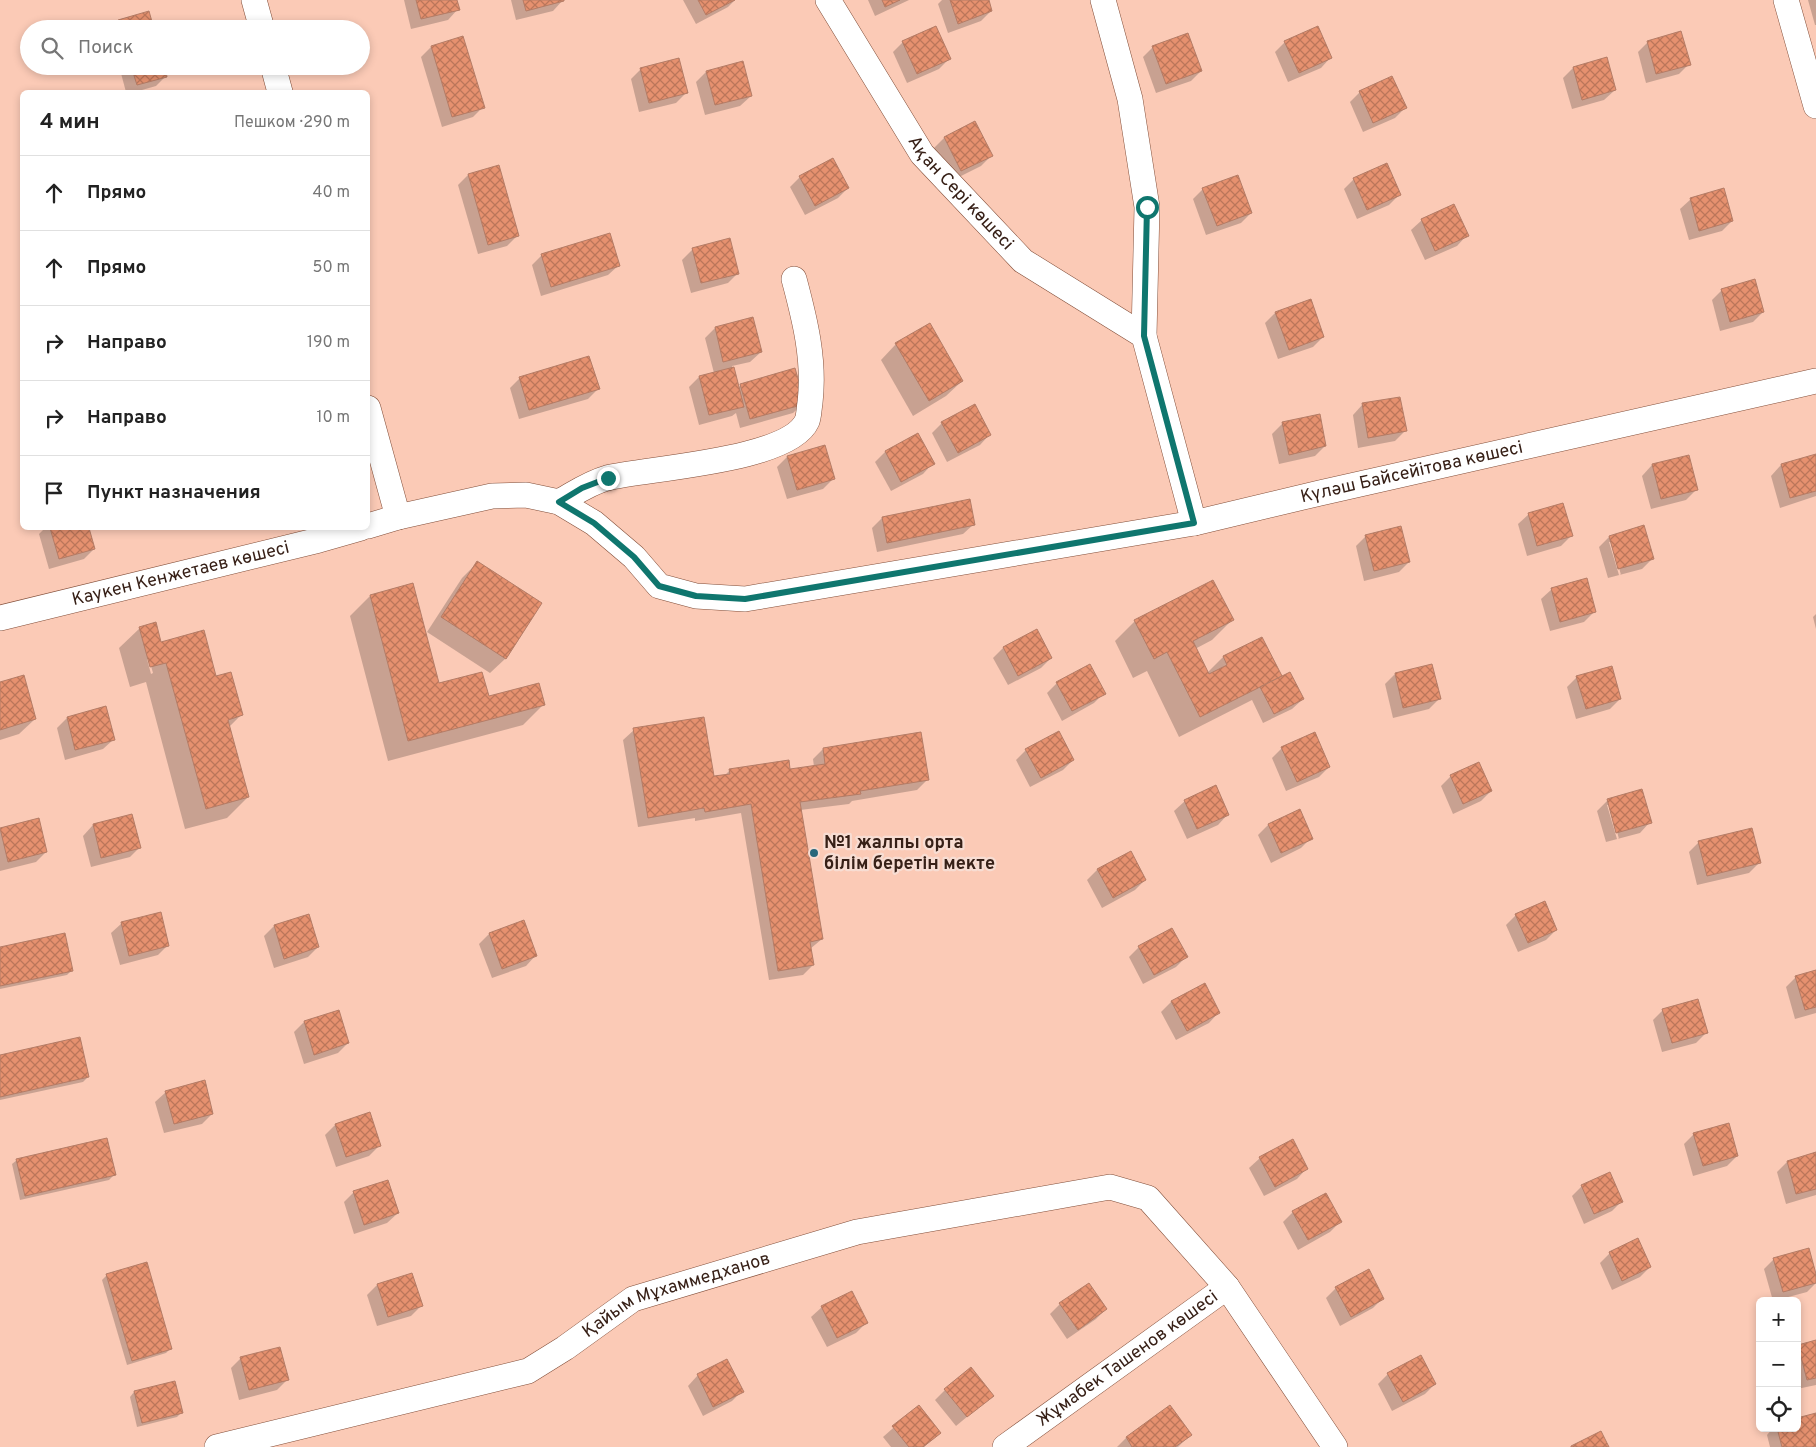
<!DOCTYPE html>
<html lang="ru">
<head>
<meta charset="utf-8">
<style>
	body { margin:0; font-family:Overpass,sans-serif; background:#f6f6f6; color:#222 }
	.controls { position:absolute; right:15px; bottom:15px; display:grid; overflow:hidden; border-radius:8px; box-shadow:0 2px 8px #0003 }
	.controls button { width:45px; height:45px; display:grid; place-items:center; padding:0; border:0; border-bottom:1px solid #e0e0e0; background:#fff; color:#222; font:25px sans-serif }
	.stop { position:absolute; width:15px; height:15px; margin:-11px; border:4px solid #0f766e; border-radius:50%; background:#fff }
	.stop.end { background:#0f766e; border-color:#fff; box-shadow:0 1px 5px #0008 }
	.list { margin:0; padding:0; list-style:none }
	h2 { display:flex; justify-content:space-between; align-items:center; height:65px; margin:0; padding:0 20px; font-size:21px }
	h2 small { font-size:16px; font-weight:400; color:#767676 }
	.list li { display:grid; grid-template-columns:32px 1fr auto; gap:15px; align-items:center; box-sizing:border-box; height:75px; padding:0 20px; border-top:1px solid #e0e0e0 }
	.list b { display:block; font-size:19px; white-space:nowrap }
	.list em { font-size:16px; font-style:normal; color:#767676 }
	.icon { flex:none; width:28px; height:28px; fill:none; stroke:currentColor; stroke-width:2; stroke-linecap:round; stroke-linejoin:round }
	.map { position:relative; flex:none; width:1816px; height:1447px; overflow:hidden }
	.search { position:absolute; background:#fff; box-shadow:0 2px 8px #0003; left:20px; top:20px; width:350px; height:55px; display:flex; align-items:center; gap:12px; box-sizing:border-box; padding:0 18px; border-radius:28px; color:#767676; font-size:19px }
	.panel { position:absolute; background:#fff; box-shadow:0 2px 8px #0003; left:20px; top:90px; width:350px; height:440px; border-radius:8px }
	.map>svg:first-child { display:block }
</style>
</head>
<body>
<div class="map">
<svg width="1816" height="1447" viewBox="0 0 1816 1447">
	<defs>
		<pattern id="building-cross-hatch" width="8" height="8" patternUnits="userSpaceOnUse" patternTransform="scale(1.25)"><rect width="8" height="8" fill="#e6916f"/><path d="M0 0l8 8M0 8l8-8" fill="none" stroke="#bb765a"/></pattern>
	</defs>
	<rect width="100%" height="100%" fill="#fbcab6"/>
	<g fill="#0003" fill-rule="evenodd">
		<path d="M404 0H456L458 9 448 20 411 29Z"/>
		<path d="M511 0H563L553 11 516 20Z"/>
		<path d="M683 0H735L728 7 696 24Z"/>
		<path d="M868 0H909L875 16Z"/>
		<path d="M942 0H987L991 11 981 21 948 33 938 4Z"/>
		<path d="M1808 0H1816V25H1815Z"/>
		<path d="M119 21 153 29H111Z"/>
		<path d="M903 42 949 59 939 69 907 83 893 52Z"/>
		<path d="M1285 42 1331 57 1321 68 1288 82 1275 52Z"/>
		<path d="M1648 42 1689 64 1679 74 1646 83 1638 52Z"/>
		<path d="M431 47 483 107 473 117 442 127 421 57Z"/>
		<path d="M1153 47 1201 71 1191 81 1156 93 1143 57Z"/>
		<path d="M1606 59 1615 90 1604 100 1572 109 1563 78 1573 68Z"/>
		<path d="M119 66H163L166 76 156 86 135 92H126Z"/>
		<path d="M641 69 686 93 676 103 639 112 631 79Z"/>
		<path d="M706 72 751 96 740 106 705 115 696 82Z"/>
		<path d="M1360 92 1405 108 1395 118 1363 132 1350 102Z"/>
		<path d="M975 122 991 156 981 166 951 181 934 148 944 138Z"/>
		<path d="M468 175 517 236 507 246 478 254 458 185Z"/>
		<path d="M800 177 848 188 838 198 805 215 790 187Z"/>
		<path d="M1354 179 1399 195 1389 205 1357 219 1344 189Z"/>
		<path d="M1203 189 1251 213 1241 223 1206 235 1193 199Z"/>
		<path d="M1691 199 1732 221 1722 231 1689 240 1680 209Z"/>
		<path d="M1422 220 1467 235 1457 246 1425 260 1411 230Z"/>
		<path d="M729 240 738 273 728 283 691 293 682 260 692 250Z"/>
		<path d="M542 255 619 265 608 275 541 296 532 265Z"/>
		<path d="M1722 290 1763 312 1753 322 1720 331 1712 300Z"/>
		<path d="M1275 313 1323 337 1313 347 1278 359 1265 323Z"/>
		<path d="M715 328 761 352 750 362 732 366 738 388 741 385 804 403 793 413 740 428 736 413 732 416 699 425 689 387 699 377 714 373 705 338Z"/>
		<path d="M896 344 962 381 946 396 913 416 881 360Z"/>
		<path d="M520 378 598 389 588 399 519 419 510 388Z"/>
		<path d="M1363 404 1405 431 1395 441 1358 448 1353 415Z"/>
		<path d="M942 423 990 434 980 445 947 462 932 433Z"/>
		<path d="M1283 423 1325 446 1315 456 1279 464 1272 434Z"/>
		<path d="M918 435 933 463 923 474 891 491 875 462 885 452Z"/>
		<path d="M787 457 833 479 823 489 787 499 777 467Z"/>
		<path d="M1816 458V496L1780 508 1771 476 1781 465Z"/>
		<path d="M1652 465 1696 490 1686 500 1651 509 1642 476Z"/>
		<path d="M1529 514 1571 536 1561 546 1527 556 1518 524Z"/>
		<path d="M882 518 974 524 963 534 877 552 872 528Z"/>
		<path d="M45 528H88L94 549 84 559 49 569 39 534Z"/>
		<path d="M1366 536 1409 562 1399 572 1364 581 1356 546Z"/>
		<path d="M1609 537 1652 559 1642 569 1608 578 1599 547ZM1609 542H1612L1621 575H1619Z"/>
		<path d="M477 563 506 658 490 673 427 632 462 578Z"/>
		<path d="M1552 589 1594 612 1584 622 1550 631 1541 599Z"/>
		<path d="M370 596 438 685 488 697 543 705 523 725 388 761 350 616Z"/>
		<path d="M1816 614V629L1813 617Z"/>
		<path d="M1232 620 1212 640 1195 649 1207 673 1223 657 1261 638 1281 678 1303 699 1292 709 1263 723 1252 700 1179 737 1147 671 1133 678 1115 641 1135 621Z"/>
		<path d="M140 628 215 678 241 715 229 727 248 797 227 818 185 829 146 682 130 687 119 648ZM147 659H149L153 673 151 674Z"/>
		<path d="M1003 648 1051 658 1041 668 1008 685 993 658Z"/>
		<path d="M1395 674 1439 699 1429 709 1393 718 1385 684Z"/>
		<path d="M1577 677 1620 699 1610 709 1576 719 1567 687Z"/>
		<path d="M0 683 35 719 19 734 0 740Z"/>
		<path d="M1057 683 1104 693 1094 703 1062 721 1047 693Z"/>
		<path d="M67 718 114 739 103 749 65 760 57 728Z"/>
		<path d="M634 730 713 778 724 776 729 771H789L814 767 813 759 823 749 927 780 917 790 852 801 849 804 800 810 822 939 810 949 813 965 803 975 769 980 741 813 695 821V818L638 827 623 740Z"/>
		<path d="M1282 748 1329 767 1319 777 1286 791 1272 758Z"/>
		<path d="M1026 750 1073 760 1063 770 1030 787 1016 760Z"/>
		<path d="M1451 776 1491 791 1481 801 1453 814 1441 786Z"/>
		<path d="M1608 800 1650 822 1640 833 1606 842 1597 811ZM1607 805H1610L1619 839H1617Z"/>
		<path d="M1185 801 1228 814 1218 825 1187 839 1174 811Z"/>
		<path d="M1299 811 1311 838 1301 848 1271 863 1258 835 1268 825Z"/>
		<path d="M132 816 140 847 130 857 91 867 83 836 93 825Z"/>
		<path d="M38 820 46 852 36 862 0 871V830Z"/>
		<path d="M1699 842 1759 863 1749 873 1697 885 1689 852Z"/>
		<path d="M1097 870 1145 880 1135 890 1102 908 1087 880Z"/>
		<path d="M308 915 318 947 308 957 274 968 264 936 274 926Z"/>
		<path d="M1516 915 1556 930 1546 940 1518 952 1506 925Z"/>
		<path d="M524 921 536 955 526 966 492 978 479 944 489 934Z"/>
		<path d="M122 923 168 945 158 955 120 965 111 933Z"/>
		<path d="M1139 947 1186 957 1176 967 1143 984 1129 957Z"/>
		<path d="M0 948 72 970 67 975 0 989Z"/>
		<path d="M1816 971V1013L1795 1019 1786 987 1796 977Z"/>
		<path d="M1204 985 1219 1012 1209 1023 1176 1040 1161 1012 1171 1002Z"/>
		<path d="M1663 1010 1706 1033 1696 1043 1662 1052 1653 1020Z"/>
		<path d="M304 1022 348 1043 338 1053 304 1064 294 1032Z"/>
		<path d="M0 1056 88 1077 83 1082 0 1100Z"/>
		<path d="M166 1092 212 1114 202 1124 164 1133 155 1102Z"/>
		<path d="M335 1125 379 1146 369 1156 336 1167 325 1135Z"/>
		<path d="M1694 1134 1737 1156 1727 1166 1693 1176 1684 1144Z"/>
		<path d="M1816 1154V1195L1786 1204 1777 1172 1787 1162Z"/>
		<path d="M1260 1158 1307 1168 1297 1179 1264 1196 1249 1168Z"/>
		<path d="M17 1160 114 1175 109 1180 20 1200 12 1164Z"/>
		<path d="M1582 1186 1622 1201 1612 1211 1584 1224 1572 1196Z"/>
		<path d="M354 1192 398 1213 387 1223 354 1234 344 1202Z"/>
		<path d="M1293 1212 1340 1222 1330 1232 1298 1250 1283 1222Z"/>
		<path d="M1610 1253 1650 1267 1640 1277 1612 1290 1600 1263Z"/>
		<path d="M1774 1259 1816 1278V1283L1807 1292 1773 1301 1764 1269Z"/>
		<path d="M107 1275 171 1348 166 1353 127 1365 102 1280Z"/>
		<path d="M1088 1284 1106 1309 1096 1319 1067 1339 1050 1314 1060 1304Z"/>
		<path d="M377 1285 421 1306 411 1316 377 1326 367 1295Z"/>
		<path d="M1336 1288 1383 1298 1373 1308 1340 1326 1326 1298Z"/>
		<path d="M822 1307 866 1323 856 1333 827 1347 811 1317Z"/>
		<path d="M1816 1342V1385L1797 1389V1348Z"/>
		<path d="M241 1358 287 1380 277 1390 239 1400 231 1368Z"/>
		<path d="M1388 1374 1435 1384 1425 1394 1392 1411 1378 1384Z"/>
		<path d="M698 1375 742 1391 732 1401 703 1416 688 1386Z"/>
		<path d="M945 1390 992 1396 956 1426 935 1400Z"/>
		<path d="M134 1392 182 1412 177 1417 137 1427 130 1397Z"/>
		<path d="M918 1406 939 1433 924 1447H891L883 1437Z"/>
		<path d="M1170 1407 1190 1435 1178 1447H1117L1126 1438Z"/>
		<path d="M1816 1418V1447H1770L1767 1435 1773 1428H1797Z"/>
	</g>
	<g fill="url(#building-cross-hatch)" stroke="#b47c66">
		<path d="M416 0H457L460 10 421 19Z"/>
		<path d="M523 0H564V1L526 11Z"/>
		<path d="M698 0H735L706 15Z"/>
		<path d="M882 0H900L885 7Z"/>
		<path d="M950 0H989L992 11 958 24Z"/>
		<path d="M149 11 154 29H121L118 20Z"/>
		<path d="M936 26 951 59 917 74 902 41Z"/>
		<path d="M1318 26 1332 58 1299 73 1284 41Z"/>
		<path d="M1681 31 1691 65 1656 74 1647 41Z"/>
		<path d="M1188 33 1202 71 1166 84 1152 46Z"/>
		<path d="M463 36 485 108 452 117 431 46Z"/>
		<path d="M1607 57 1616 90 1582 100 1573 67Z"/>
		<path d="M679 58 688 93 649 103 640 68Z"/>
		<path d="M743 61 752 96 715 105 706 71Z"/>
		<path d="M131 66H165L167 77 137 85Z"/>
		<path d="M1392 76 1407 108 1373 123 1359 91Z"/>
		<path d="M975 121 993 156 961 171 944 137Z"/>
		<path d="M833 158 849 188 815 206 799 176Z"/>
		<path d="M1387 163 1401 195 1367 210 1353 178Z"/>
		<path d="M499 165 519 236 488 245 468 174Z"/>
		<path d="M1238 175 1252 213 1217 226 1202 188Z"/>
		<path d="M1724 188 1733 221 1699 231 1690 198Z"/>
		<path d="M1454 204 1469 236 1435 251 1421 219Z"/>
		<path d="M610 233 620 266 551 287 541 254Z"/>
		<path d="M730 238 739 274 701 283 692 248Z"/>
		<path d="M1755 279 1764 312 1730 322 1721 289Z"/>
		<path d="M1311 299 1324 337 1289 350 1275 312Z"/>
		<path d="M753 317 762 352 723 362 715 327Z"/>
		<path d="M930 323 963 381 929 401 895 343Z"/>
		<path d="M589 356 600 389 529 410 519 377Z"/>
		<path d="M734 367 744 407 709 415 699 376Z"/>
		<path d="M795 368 805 404 750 419 740 384Z"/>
		<path d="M1400 397 1407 431 1368 438 1362 403Z"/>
		<path d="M975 404 991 435 958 453 941 422Z"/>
		<path d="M1320 414 1326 446 1289 455 1282 422Z"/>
		<path d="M918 433 935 464 901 482 885 451Z"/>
		<path d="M825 445 835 479 797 490 787 456Z"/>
		<path d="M1816 454V491L1790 498 1781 464Z"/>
		<path d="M1689 455 1698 490 1661 499 1652 464Z"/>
		<path d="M970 499 975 525 887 543 882 517Z"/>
		<path d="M1563 503 1573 536 1537 546 1528 513Z"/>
		<path d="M1644 525 1654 559 1618 569 1609 536Z"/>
		<path d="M1401 526 1410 562 1374 571 1365 535Z"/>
		<path d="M50 528H89L95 549 59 559Z"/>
		<path d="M477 561 542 603 506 659 441 617Z"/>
		<path d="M1587 578 1596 612 1560 622 1551 588Z"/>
		<path d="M1213 580 1234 620 1193 641 1209 674 1227 665 1223 656 1262 637 1282 676 1200 717 1167 652 1154 659 1134 620Z"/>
		<path d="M413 583 439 683 482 672 489 696 539 683 545 705 408 741 370 595Z"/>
		<path d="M156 622 161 642 204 630 216 676 231 672 243 715 228 720 249 797 206 809 166 663 150 667 139 627Z"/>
		<path d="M1037 629 1052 658 1018 676 1003 647Z"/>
		<path d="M1090 664 1106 694 1072 711 1056 682Z"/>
		<path d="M1432 664 1441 699 1403 708 1395 673Z"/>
		<path d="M1612 666 1621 699 1586 709 1576 676Z"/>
		<path d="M1290 672 1304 699 1274 714 1260 687Z"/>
		<path d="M24 675 36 719 0 730V682Z"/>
		<path d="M106 706 115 740 75 750 67 717Z"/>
		<path d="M704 717 714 776 730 774 729 769 789 760 790 769 825 764 823 748 921 732 929 780 860 791 861 794 800 802 823 939 810 942 814 965 778 971 751 804 705 812 704 808 648 818 633 728Z"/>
		<path d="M1059 731 1074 760 1041 778 1025 749Z"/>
		<path d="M1315 732 1330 767 1297 782 1281 747Z"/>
		<path d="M1479 762 1492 791 1463 804 1450 775Z"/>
		<path d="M1216 785 1229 815 1197 829 1184 800Z"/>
		<path d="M1642 789 1652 823 1616 833 1607 799Z"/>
		<path d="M1300 809 1313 839 1281 853 1268 824Z"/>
		<path d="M132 814 141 848 101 858 93 824Z"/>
		<path d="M39 818 47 852 8 862 0 828Z"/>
		<path d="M1752 828 1761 863 1707 876 1698 841Z"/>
		<path d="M1131 851 1146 880 1113 898 1097 869Z"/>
		<path d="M1545 901 1557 930 1528 943 1515 914Z"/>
		<path d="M161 912 169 946 129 956 121 922Z"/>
		<path d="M309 914 319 947 284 959 274 925Z"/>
		<path d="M524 920 537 956 502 969 489 933Z"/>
		<path d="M1172 928 1188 957 1154 975 1138 946Z"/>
		<path d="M65 933 73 971 0 986V947Z"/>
		<path d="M1816 970V1007L1805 1010 1795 976Z"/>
		<path d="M1205 983 1220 1013 1187 1031 1171 1001Z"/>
		<path d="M1698 999 1708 1033 1672 1043 1662 1009Z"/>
		<path d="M339 1010 349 1043 314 1055 304 1021Z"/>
		<path d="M80 1037 89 1077 0 1097V1055Z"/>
		<path d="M205 1080 213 1114 174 1124 165 1091Z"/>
		<path d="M370 1112 381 1146 346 1157 335 1124Z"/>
		<path d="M1729 1123 1738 1156 1703 1166 1693 1133Z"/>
		<path d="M107 1138 116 1175 25 1196 16 1159Z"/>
		<path d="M1293 1139 1308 1169 1275 1187 1259 1157Z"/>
		<path d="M1816 1152V1189L1796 1194 1787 1161Z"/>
		<path d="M1610 1172 1623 1202 1594 1214 1581 1185Z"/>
		<path d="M388 1180 399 1213 364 1225 353 1191Z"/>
		<path d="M1326 1193 1342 1222 1308 1240 1292 1211Z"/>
		<path d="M1638 1238 1651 1267 1622 1281 1609 1252Z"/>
		<path d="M1809 1248 1816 1274V1283L1783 1292 1773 1258Z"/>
		<path d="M147 1262 172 1349 132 1361 106 1274Z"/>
		<path d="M1369 1269 1384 1299 1351 1317 1335 1287Z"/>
		<path d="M412 1273 423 1306 388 1317 377 1284Z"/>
		<path d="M1089 1283 1107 1309 1078 1330 1059 1303Z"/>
		<path d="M852 1291 868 1323 837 1338 821 1306Z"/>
		<path d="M1816 1340V1378L1807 1380 1798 1345Z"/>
		<path d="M280 1347 289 1380 249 1390 240 1357Z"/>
		<path d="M1421 1355 1436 1384 1403 1402 1387 1373Z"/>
		<path d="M727 1359 744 1392 713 1407 697 1374Z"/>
		<path d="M971 1367 994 1396 967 1417 944 1389Z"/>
		<path d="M175 1381 183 1413 142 1423 134 1391Z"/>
		<path d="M919 1405 941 1433 923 1447H909L892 1426Z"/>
		<path d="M1170 1405 1192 1435 1175 1447H1132L1126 1437Z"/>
		<path d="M1816 1413V1447H1782L1777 1428H1797V1418Z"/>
		<path d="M1601 1431 1609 1447H1571V1446Z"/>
	</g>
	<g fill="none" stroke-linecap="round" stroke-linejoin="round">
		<defs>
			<g id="street">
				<path d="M254 0 262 29"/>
				<path id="s1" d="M828 0 922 154 1023 261 1144 336"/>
				<path id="s2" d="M1103 0 1130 99 1147 207 1144 336 1194 523 1320 493 1816 381"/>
				<path d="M1786 0 1816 106"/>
				<path d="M273 66 280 92"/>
				<path d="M368 408 398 517"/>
				<path d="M559 502C575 493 589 483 607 478 648 468 789 461 807 421 809 416 809 408 810 403 815 360 805 320 794 279"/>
				<path d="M368 526 398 517 492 496 526 495 559 502 594 523 634 557 659 586 696 596 745 599 1194 523"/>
				<path id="s3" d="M0 618 319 540 361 528"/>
				<path id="s4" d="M217 1447 528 1371 565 1348 633 1299 857 1232 1110 1187 1148 1198 1227 1287 1335 1447"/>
				<path id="s5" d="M1005 1447 1227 1287"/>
			</g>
		</defs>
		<use href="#street" stroke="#824e39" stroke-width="26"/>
		<use href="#street" stroke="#fff" stroke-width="25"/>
	</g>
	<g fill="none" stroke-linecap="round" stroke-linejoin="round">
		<path stroke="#0f766e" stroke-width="6" d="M608 478 582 488 559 502 594 523 634 557 659 586 696 596 745 599 1194 523 1144 336 1147 207"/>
	</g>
	<circle fill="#27677b" stroke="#f7ddd3" stroke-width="2" cx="814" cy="853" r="5"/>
	<g text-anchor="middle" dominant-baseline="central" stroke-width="4.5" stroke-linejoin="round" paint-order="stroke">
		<g font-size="18" fill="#372017" stroke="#f7ddd3">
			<text stroke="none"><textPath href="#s1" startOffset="235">Ақан Сері көшесі</textPath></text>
			<text stroke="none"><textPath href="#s2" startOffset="758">Күләш Байсейітова көшесі</textPath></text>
			<text stroke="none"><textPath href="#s3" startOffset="186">Каукен Кенжетаев көшесі</textPath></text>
			<text stroke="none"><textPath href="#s4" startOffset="489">Қайым Мұхаммедханов</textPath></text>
			<text stroke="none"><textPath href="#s5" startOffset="151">Жұмабек Ташенов көшесі</textPath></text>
		</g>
		<g font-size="18" font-weight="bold" fill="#372017" stroke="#f7ddd3" text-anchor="start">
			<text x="824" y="843">№1 жалпы орта<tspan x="824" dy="21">білім беретін мекте</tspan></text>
		</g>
	</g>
</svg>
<div class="controls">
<button>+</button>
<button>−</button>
<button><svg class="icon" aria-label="locate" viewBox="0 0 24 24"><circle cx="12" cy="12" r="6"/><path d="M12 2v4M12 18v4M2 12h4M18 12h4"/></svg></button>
</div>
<div class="stop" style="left:1147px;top:207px"></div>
<div class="stop end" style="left:608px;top:478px"></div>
<div class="search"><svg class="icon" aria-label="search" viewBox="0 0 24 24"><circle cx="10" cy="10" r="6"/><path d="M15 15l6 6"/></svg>Поиск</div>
<section class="panel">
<h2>4 мин<small>Пешком · 290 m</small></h2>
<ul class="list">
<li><svg class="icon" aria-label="ahead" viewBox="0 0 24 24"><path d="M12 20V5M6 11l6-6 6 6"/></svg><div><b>Прямо</b></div><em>40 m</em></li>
<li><svg class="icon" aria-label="ahead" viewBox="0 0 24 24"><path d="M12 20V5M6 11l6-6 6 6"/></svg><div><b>Прямо</b></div><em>50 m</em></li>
<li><svg class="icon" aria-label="right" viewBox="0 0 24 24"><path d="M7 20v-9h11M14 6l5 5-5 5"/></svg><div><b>Направо</b></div><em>190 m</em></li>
<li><svg class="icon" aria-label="right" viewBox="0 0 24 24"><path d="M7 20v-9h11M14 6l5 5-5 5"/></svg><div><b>Направо</b></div><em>10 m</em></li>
<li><svg class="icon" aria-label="arrive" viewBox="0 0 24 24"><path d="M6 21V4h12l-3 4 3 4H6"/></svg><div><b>Пункт назначения</b></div></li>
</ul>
</section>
</div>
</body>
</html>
